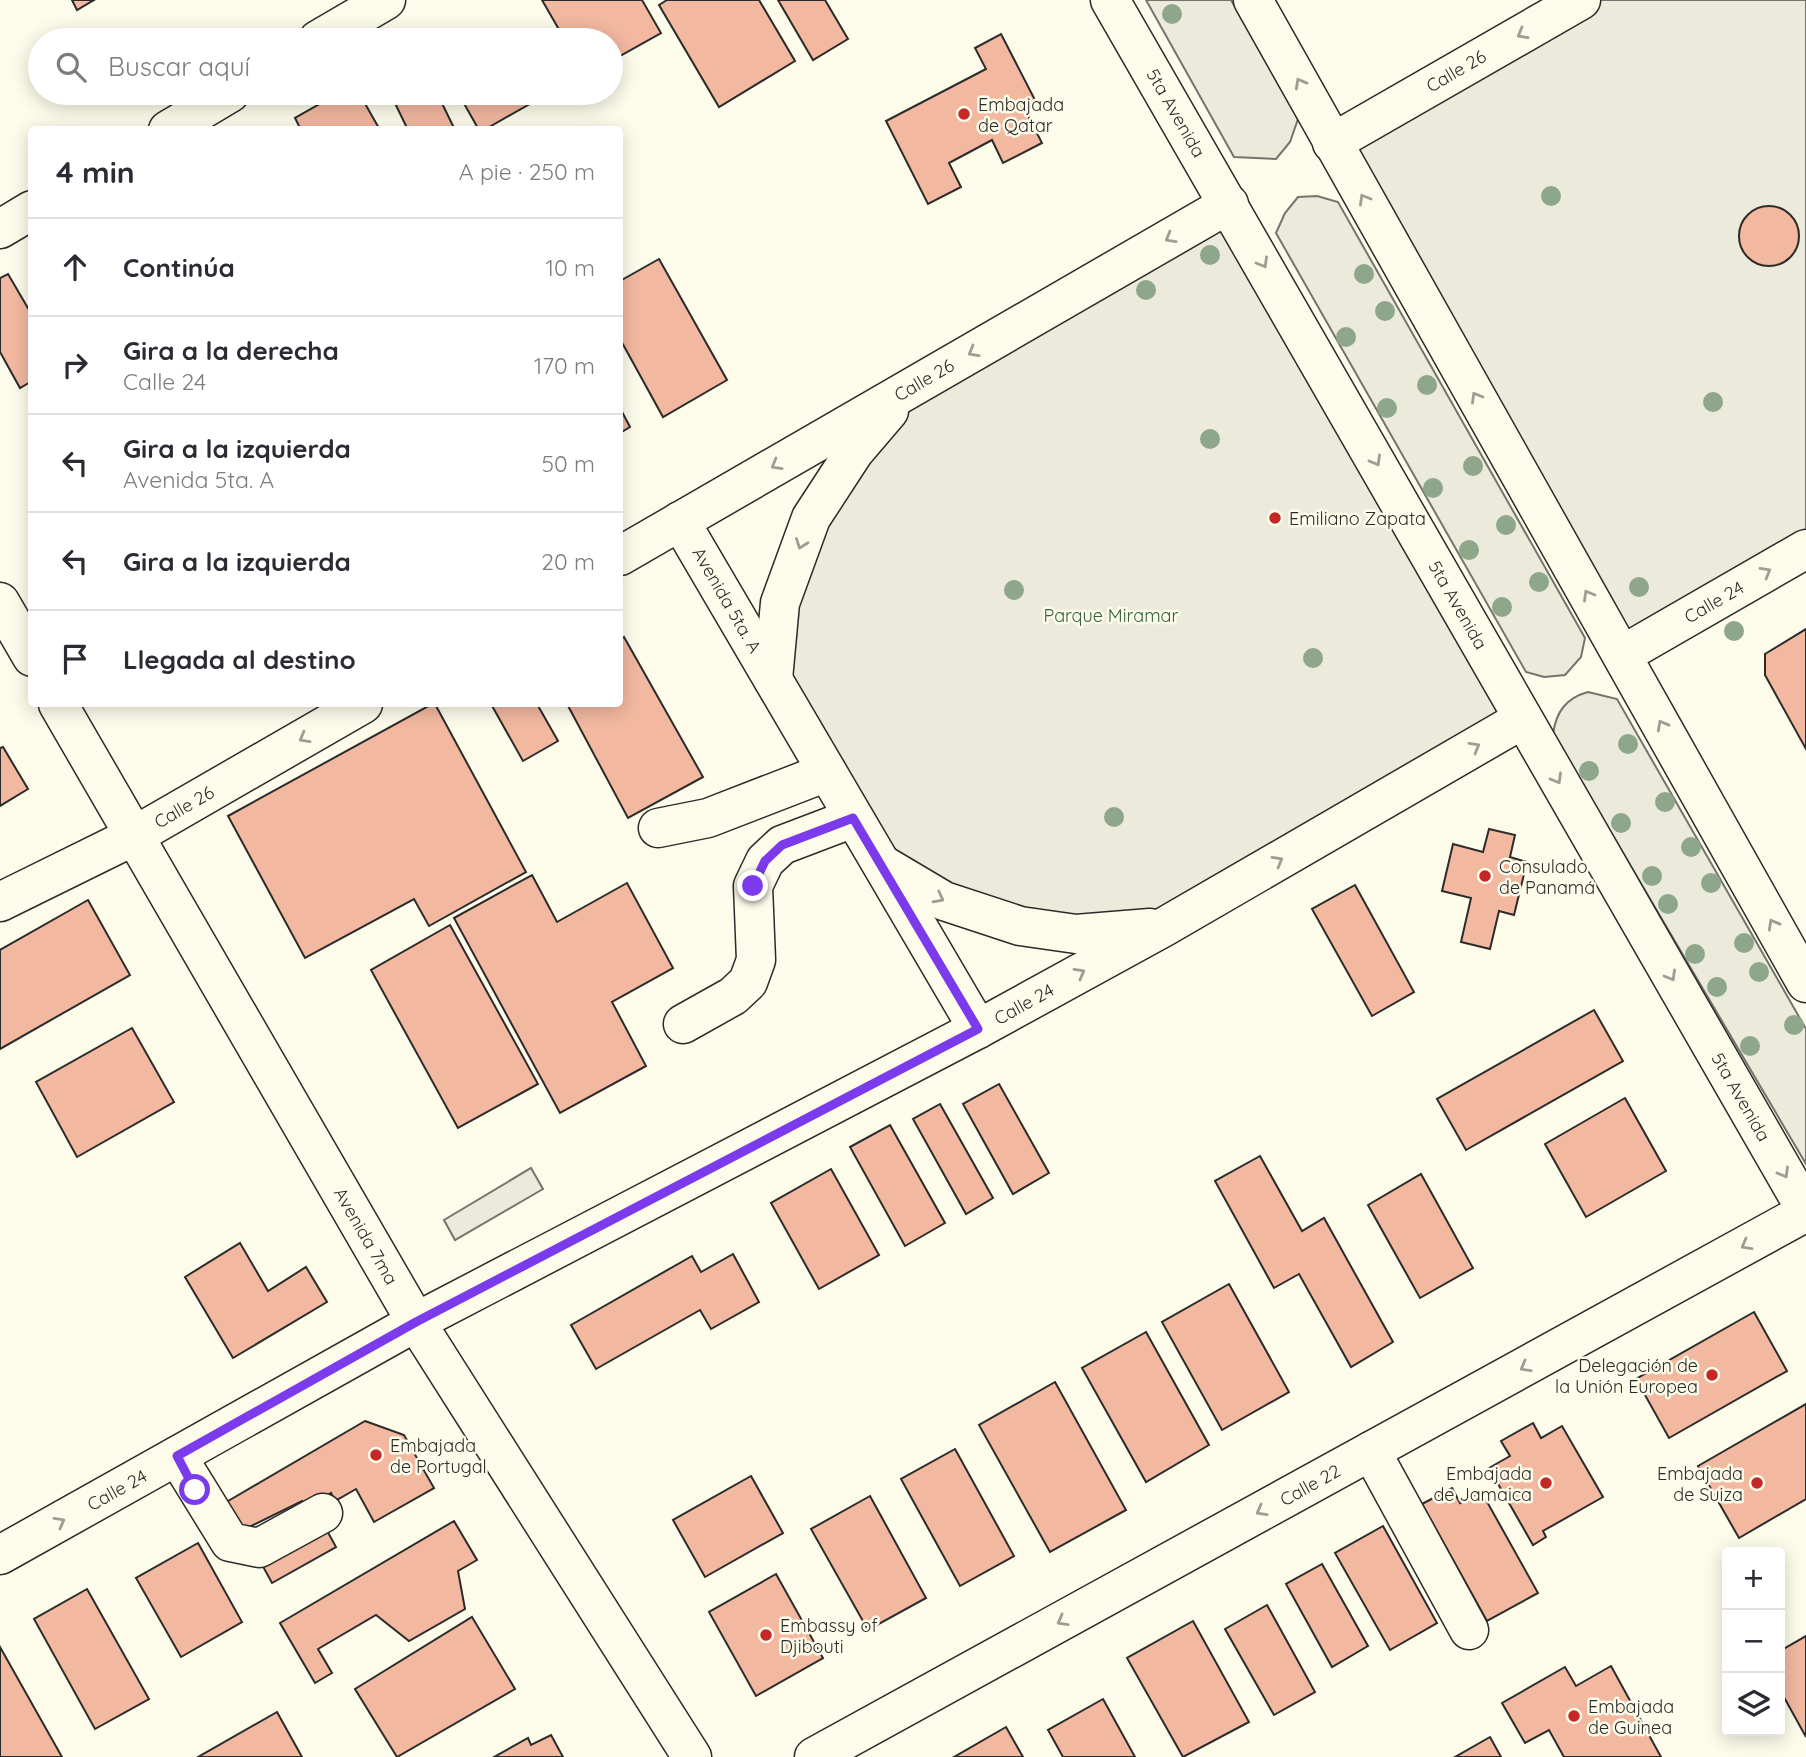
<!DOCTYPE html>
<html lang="es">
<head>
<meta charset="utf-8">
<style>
	body { margin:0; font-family:Quicksand,sans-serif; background:#f2f2f3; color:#2b2b33 }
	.controls { position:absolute; right:21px; bottom:21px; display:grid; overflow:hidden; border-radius:7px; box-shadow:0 4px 18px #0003 }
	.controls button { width:63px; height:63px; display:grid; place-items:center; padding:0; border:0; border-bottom:2px solid #e1e1e2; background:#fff; color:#2b2b33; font:35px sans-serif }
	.stop { position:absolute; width:21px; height:21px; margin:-16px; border:5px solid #7c3aed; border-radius:50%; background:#fff }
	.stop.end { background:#7c3aed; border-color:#fff; box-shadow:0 2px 7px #0008 }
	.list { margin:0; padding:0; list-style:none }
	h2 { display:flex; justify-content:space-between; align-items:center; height:91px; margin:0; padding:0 28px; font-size:30px }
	h2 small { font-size:23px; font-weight:400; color:#7c7c81 }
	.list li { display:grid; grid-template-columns:46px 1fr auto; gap:21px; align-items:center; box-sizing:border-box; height:98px; padding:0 28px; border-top:2px solid #e1e1e2 }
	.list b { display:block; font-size:26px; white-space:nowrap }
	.list p { margin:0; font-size:23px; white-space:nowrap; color:#7c7c81 }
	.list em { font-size:23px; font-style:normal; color:#7c7c81 }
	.icon { flex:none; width:38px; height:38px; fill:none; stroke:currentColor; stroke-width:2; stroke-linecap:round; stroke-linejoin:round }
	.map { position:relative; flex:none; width:1806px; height:1757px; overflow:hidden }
	.search { position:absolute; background:#fff; box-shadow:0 4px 18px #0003; left:28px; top:28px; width:595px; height:77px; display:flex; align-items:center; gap:18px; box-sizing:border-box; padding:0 24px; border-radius:38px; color:#7c7c81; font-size:26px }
	.panel { position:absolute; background:#fff; box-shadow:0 4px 18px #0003; left:28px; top:126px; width:595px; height:581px; border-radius:7px }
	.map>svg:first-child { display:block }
</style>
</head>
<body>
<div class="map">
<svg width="1806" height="1757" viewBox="0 0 1806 1757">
	<rect width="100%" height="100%" fill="#fdfbea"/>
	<g fill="#ecebdb" stroke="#74746e" stroke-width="2">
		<path d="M1146 0H1231L1298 119 1290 142 1276 159 1234 157Z"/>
		<path d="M1581 0H1806V549L1622 655 1332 143Z"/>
		<path d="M1317 196 1338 202 1585 638 1581 657 1565 675 1544 677 1526 672 1276 233 1285 213 1298 197Z"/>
		<path d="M1229 204 1523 719 1164 927 1076 934 881 863 773 679 780 603 909 388Z"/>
		<path d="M1588 692 1617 699 1806 1029V1164L1553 734C1556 712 1566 698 1588 692Z"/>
	</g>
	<path fill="#eceadb" stroke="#74746e" stroke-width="2" d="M531 1168 543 1189 455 1240 444 1220Z"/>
	<g fill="#f2b8a0" stroke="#2b2b2b" stroke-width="2">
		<path d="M72 0H94L77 10Z"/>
		<path d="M542 0H642L661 33 611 61V40H565Z"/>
		<path d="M667 0H759L795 61 719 107 659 5Z"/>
		<path d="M778 0H825L848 39 813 60Z"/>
		<path d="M1001 34 1035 100 1023 106 1042 143 1003 163 992 140 949 163 961 187 928 204 886 121 986 69 975 48Z"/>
		<path d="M339 93H359L380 130H301L295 118Z"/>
		<path d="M390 93H437L455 130H408Z"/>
		<path d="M458 93H549L484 130H479Z"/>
		<circle cx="1769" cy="236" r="30"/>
		<path d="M659 259 727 380 663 417 620 339V281Z"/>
		<path d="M8 274 32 315V381L20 388 0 352V278Z"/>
		<path d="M620 408 630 427 620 433Z"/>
		<path d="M1806 629V749L1765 675V654Z"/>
		<path d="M624 637 703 777 628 818 567 704H620V640Z"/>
		<path d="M432 704H435L526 872 429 926 414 899 305 958 228 816Z"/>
		<path d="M491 704H537L558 741 523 761Z"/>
		<path d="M3 747 28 789 0 806V748Z"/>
		<path d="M1489 829 1515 835 1510 857 1527 862 1514 915 1499 911 1490 949 1461 942 1471 898 1442 891 1453 844 1483 852Z"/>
		<path d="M532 875 557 922 627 883 673 968 612 1002 646 1066 560 1113 454 918Z"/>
		<path d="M1355 885 1414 992 1372 1016 1312 909Z"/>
		<path d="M88 900 130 975 0 1049V950Z"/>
		<path d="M450 925 538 1084 458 1128 371 970Z"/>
		<path d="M1594 1010 1623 1061 1466 1150 1437 1099Z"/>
		<path d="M132 1028 174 1102 77 1157 36 1082Z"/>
		<path d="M999 1084 1049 1173 1013 1194 963 1104Z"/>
		<path d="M1625 1098 1666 1171 1586 1217 1545 1144Z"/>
		<path d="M940 1104 993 1198 966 1214 913 1119Z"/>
		<path d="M890 1125 945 1223 905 1246 850 1147Z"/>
		<path d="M1260 1156 1302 1231 1324 1218 1393 1342 1351 1367 1299 1274 1274 1288 1215 1181Z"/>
		<path d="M831 1169 879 1255 819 1289 771 1203Z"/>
		<path d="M1421 1174 1473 1268 1420 1298 1368 1205Z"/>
		<path d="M240 1243 268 1291 306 1267 327 1302 233 1358 185 1277Z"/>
		<path d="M733 1254 759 1302 711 1329 700 1310 596 1369 571 1325 692 1256 701 1272Z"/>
		<path d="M1229 1284 1289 1392 1222 1430 1162 1322Z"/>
		<path d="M1754 1312 1787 1371 1669 1438 1636 1379Z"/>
		<path d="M1146 1332 1209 1445 1146 1482 1082 1368Z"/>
		<path d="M1055 1382 1126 1510 1050 1552 979 1425Z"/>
		<path d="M1806 1404V1499L1739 1538 1698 1466Z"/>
		<path d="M365 1421 404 1435 434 1488 374 1522 356 1489 335 1501 331 1493 306 1508 302 1501 239 1532 223 1504Z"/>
		<path d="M1533 1423 1541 1438 1562 1426 1603 1497 1543 1531 1546 1537 1533 1545 1489 1468 1510 1456 1501 1441Z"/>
		<path d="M955 1449 1014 1556 960 1586 901 1479Z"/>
		<path d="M751 1476 783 1533 705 1577 673 1520Z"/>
		<path d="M1452 1488 1460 1503 1481 1491 1538 1593 1487 1621 1422 1504Z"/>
		<path d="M870 1496 926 1598 868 1630 811 1529Z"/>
		<path d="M454 1521 477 1560 458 1571 465 1609 409 1641 376 1615 318 1649 332 1673 315 1683 280 1623Z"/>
		<path d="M324 1525 336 1547 272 1583 260 1561Z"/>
		<path d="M1383 1526 1437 1623 1390 1650 1335 1553Z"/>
		<path d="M198 1543 242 1622 181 1657 136 1578Z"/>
		<path d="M1322 1564 1368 1646 1332 1667 1286 1584Z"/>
		<path d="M776 1574 823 1658 756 1696 709 1612Z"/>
		<path d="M87 1589 149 1699 95 1729 34 1619Z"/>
		<path d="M1267 1605 1315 1692 1274 1715 1225 1629Z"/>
		<path d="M472 1617 515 1689 397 1757 355 1689Z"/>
		<path d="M1193 1621 1249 1722 1183 1757 1127 1658Z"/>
		<path d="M1806 1636V1737L1780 1690V1651Z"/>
		<path d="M0 1647 62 1757H0Z"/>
		<path d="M1611 1666 1661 1757H1564L1549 1730 1525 1743 1502 1703 1565 1667 1576 1686Z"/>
		<path d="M1103 1699 1135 1757H1063L1048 1730Z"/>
		<path d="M277 1712 302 1757H198Z"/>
		<path d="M1006 1727 1023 1757H954Z"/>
		<path d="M551 1735 563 1757H494L528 1738 531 1745Z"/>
		<path d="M1490 1737 1501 1757H1455Z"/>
	</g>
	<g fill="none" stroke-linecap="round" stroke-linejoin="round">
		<defs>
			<g id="minor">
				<path d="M318 40 386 0"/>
				<path d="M168 130 230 93"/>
				<path d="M1332 143 1581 0"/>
				<path d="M0 229 32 210"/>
				<path d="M680 521 978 1029"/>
				<path d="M620 556 1229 204"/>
				<path d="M1622 655 1806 549"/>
				<path d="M773 679 780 603 811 518 854 452 889 411"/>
				<path d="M658 828 708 818 827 772"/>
				<path d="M885 866 944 901 1020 926 1076 934 1150 928"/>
				<path d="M0 902 134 836 363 704"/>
				<path d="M683 1024 733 996 748 982 756 960 753 886 765 861 782 845 853 818"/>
				<path d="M1371 1451 1469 1630"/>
				<path d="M177 1456 230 1542 259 1548 323 1513"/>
				<path d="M0 1555 416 1322 978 1029 1164 927 1523 719"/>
				<path d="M814 1757 1806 1212"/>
			</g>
			<g id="major">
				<path d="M0 602 32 657"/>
				<path d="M58 704 416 1322 692 1757"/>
			</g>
			<g id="highway">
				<path d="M1110 0 1806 1210"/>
				<path d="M1253 0 1806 983"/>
			</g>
		</defs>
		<use href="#minor" stroke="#2b2b2b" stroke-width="41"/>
		<use href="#major" stroke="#2b2b2b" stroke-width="41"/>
		<use href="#highway" stroke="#2b2b2b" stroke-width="41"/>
		<use href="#minor" stroke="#fdfbea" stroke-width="38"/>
		<use href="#major" stroke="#fdfbea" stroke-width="38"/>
		<use href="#highway" stroke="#fdfbea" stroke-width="38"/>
	</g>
	<g fill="#8ea78a">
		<circle cx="1172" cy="14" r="10"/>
		<circle cx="1551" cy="196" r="10"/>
		<circle cx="1210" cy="255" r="10"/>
		<circle cx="1364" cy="274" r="10"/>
		<circle cx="1146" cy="290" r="10"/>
		<circle cx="1385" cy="311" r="10"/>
		<circle cx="1346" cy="337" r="10"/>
		<circle cx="1427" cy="385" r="10"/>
		<circle cx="1713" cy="402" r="10"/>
		<circle cx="1387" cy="408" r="10"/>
		<circle cx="1210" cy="439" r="10"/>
		<circle cx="1473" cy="466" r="10"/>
		<circle cx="1433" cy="488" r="10"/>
		<circle cx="1506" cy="525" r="10"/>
		<circle cx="1469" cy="550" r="10"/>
		<circle cx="1539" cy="582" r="10"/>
		<circle cx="1639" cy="587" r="10"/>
		<circle cx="1014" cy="590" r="10"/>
		<circle cx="1502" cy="607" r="10"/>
		<circle cx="1734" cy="631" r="10"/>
		<circle cx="1313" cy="658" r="10"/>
		<circle cx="1628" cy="744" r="10"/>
		<circle cx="1589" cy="771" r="10"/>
		<circle cx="1665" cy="802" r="10"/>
		<circle cx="1114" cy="817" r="10"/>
		<circle cx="1621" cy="823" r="10"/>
		<circle cx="1691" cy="847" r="10"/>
		<circle cx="1652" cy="876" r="10"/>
		<circle cx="1711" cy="883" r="10"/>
		<circle cx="1668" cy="904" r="10"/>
		<circle cx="1744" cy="943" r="10"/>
		<circle cx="1695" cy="954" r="10"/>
		<circle cx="1759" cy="972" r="10"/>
		<circle cx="1717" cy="987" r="10"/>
		<circle cx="1794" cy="1025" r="10"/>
		<circle cx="1750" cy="1046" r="10"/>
	</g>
	<defs><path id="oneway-chevron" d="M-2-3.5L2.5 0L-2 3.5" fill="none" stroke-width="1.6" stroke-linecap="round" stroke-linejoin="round" transform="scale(1.75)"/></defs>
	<g stroke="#9e9d94">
		<use href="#oneway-chevron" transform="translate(1522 34) rotate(150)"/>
		<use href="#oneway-chevron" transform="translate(1300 83) rotate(-119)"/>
		<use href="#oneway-chevron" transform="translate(1364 199) rotate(-120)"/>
		<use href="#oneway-chevron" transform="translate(1170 238) rotate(150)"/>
		<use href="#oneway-chevron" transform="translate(1263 263) rotate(60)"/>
		<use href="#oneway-chevron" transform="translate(973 352) rotate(150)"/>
		<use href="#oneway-chevron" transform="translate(1476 397) rotate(-120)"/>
		<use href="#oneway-chevron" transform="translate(1376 461) rotate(60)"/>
		<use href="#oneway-chevron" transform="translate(776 465) rotate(150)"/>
		<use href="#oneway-chevron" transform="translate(801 544) rotate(110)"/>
		<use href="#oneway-chevron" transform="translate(1766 572) rotate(-30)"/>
		<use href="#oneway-chevron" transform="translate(1588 595) rotate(-120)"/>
		<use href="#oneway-chevron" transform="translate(1662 725) rotate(-119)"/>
		<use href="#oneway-chevron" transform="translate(304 738) rotate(150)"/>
		<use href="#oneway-chevron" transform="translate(1475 747) rotate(-30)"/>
		<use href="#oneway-chevron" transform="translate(1557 779) rotate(60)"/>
		<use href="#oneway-chevron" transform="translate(1278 861) rotate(-30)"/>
		<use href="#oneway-chevron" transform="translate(939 898) rotate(28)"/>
		<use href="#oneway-chevron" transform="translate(1773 924) rotate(-119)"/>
		<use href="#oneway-chevron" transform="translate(1080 973) rotate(-29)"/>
		<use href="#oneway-chevron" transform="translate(1671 976) rotate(60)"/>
		<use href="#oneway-chevron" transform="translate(1784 1173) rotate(60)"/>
		<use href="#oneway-chevron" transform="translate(1746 1245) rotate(151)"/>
		<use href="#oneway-chevron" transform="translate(1525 1367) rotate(151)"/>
		<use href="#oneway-chevron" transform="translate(1261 1511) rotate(151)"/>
		<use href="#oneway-chevron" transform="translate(60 1522) rotate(-29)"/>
		<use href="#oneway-chevron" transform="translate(1062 1621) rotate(151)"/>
	</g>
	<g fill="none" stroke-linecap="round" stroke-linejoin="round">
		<path stroke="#7c3aed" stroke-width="9" d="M195 1490 177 1456 416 1322 978 1029 853 818 782 845 765 861 753 886"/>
	</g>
	<g fill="#c62828" stroke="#fdfbea" stroke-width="2.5">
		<circle cx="964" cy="114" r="7"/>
		<circle cx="1275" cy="518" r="7"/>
		<circle cx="1485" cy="876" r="7"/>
		<circle cx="1712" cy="1375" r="7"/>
		<circle cx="376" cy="1455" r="7"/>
		<circle cx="1546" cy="1483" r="7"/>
		<circle cx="1757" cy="1483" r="7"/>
		<circle cx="766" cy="1635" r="7"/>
		<circle cx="1574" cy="1716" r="7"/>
	</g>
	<g text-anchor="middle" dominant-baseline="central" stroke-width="5" stroke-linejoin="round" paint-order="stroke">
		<g font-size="18" fill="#2b2b2b" stroke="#fdfbea">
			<text transform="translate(1456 71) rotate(-30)">Calle 26</text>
			<text transform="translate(1176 113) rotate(60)">5ta Avenida</text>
			<text transform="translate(924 380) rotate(-30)">Calle 26</text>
			<text transform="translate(727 600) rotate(60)">Avenida 5ta. A</text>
			<text transform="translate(1714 602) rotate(-30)">Calle 24</text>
			<text transform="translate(1458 605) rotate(60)">5ta Avenida</text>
			<text transform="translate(184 807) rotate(-30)">Calle 26</text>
			<text transform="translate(1024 1004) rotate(-29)">Calle 24</text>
			<text transform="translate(1741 1097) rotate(60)">5ta Avenida</text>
			<text transform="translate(366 1236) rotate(60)">Avenida 7ma</text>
			<text transform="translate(1310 1485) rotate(-29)">Calle 22</text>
			<text transform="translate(117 1490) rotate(-29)">Calle 24</text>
		</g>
		<g font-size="18" fill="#2b2b2b" stroke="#fdfbea" text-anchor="start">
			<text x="978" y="104">Embajada<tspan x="978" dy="21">de Qatar</tspan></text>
			<text x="1289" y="518">Emiliano Zapata</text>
			<text x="1499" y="866">Consulado<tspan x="1499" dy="21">de Panamá</tspan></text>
			<text x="1698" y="1365" text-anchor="end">Delegación de<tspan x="1698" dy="21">la Unión Europea</tspan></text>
			<text x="390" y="1445">Embajada<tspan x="390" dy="21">de Portugal</tspan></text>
			<text x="1532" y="1473" text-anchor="end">Embajada<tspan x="1532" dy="21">de Jamaica</tspan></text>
			<text x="1743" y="1473" text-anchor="end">Embajada<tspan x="1743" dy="21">de Suiza</tspan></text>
			<text x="780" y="1625">Embassy of<tspan x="780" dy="21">Djibouti</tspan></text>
			<text x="1588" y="1706">Embajada<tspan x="1588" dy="21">de Guinea</tspan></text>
		</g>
		<g font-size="18" fill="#34623c" stroke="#fdfbea">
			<text x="1111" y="615">Parque Miramar</text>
		</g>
	</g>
</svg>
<div class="controls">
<button>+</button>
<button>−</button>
<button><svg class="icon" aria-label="layers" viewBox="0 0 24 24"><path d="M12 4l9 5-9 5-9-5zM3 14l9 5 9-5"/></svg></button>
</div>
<div class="stop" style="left:195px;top:1490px"></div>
<div class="stop end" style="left:753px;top:886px"></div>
<div class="search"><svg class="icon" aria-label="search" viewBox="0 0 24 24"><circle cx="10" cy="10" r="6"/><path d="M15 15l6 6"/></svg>Buscar aquí</div>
<section class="panel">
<h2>4 min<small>A pie · 250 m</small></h2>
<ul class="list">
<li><svg class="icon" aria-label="ahead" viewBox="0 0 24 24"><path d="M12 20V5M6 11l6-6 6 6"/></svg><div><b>Continúa</b></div><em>10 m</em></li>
<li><svg class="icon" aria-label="right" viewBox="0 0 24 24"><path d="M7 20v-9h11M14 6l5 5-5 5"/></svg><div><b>Gira a la derecha</b><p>Calle 24</p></div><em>170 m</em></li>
<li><svg class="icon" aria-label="left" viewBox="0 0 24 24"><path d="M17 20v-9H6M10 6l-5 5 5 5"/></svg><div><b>Gira a la izquierda</b><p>Avenida 5ta. A</p></div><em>50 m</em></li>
<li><svg class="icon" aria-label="left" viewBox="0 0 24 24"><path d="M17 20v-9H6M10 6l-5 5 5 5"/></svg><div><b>Gira a la izquierda</b></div><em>20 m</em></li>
<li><svg class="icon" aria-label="arrive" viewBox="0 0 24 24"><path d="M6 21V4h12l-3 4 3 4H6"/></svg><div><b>Llegada al destino</b></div></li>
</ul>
</section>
</div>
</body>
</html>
